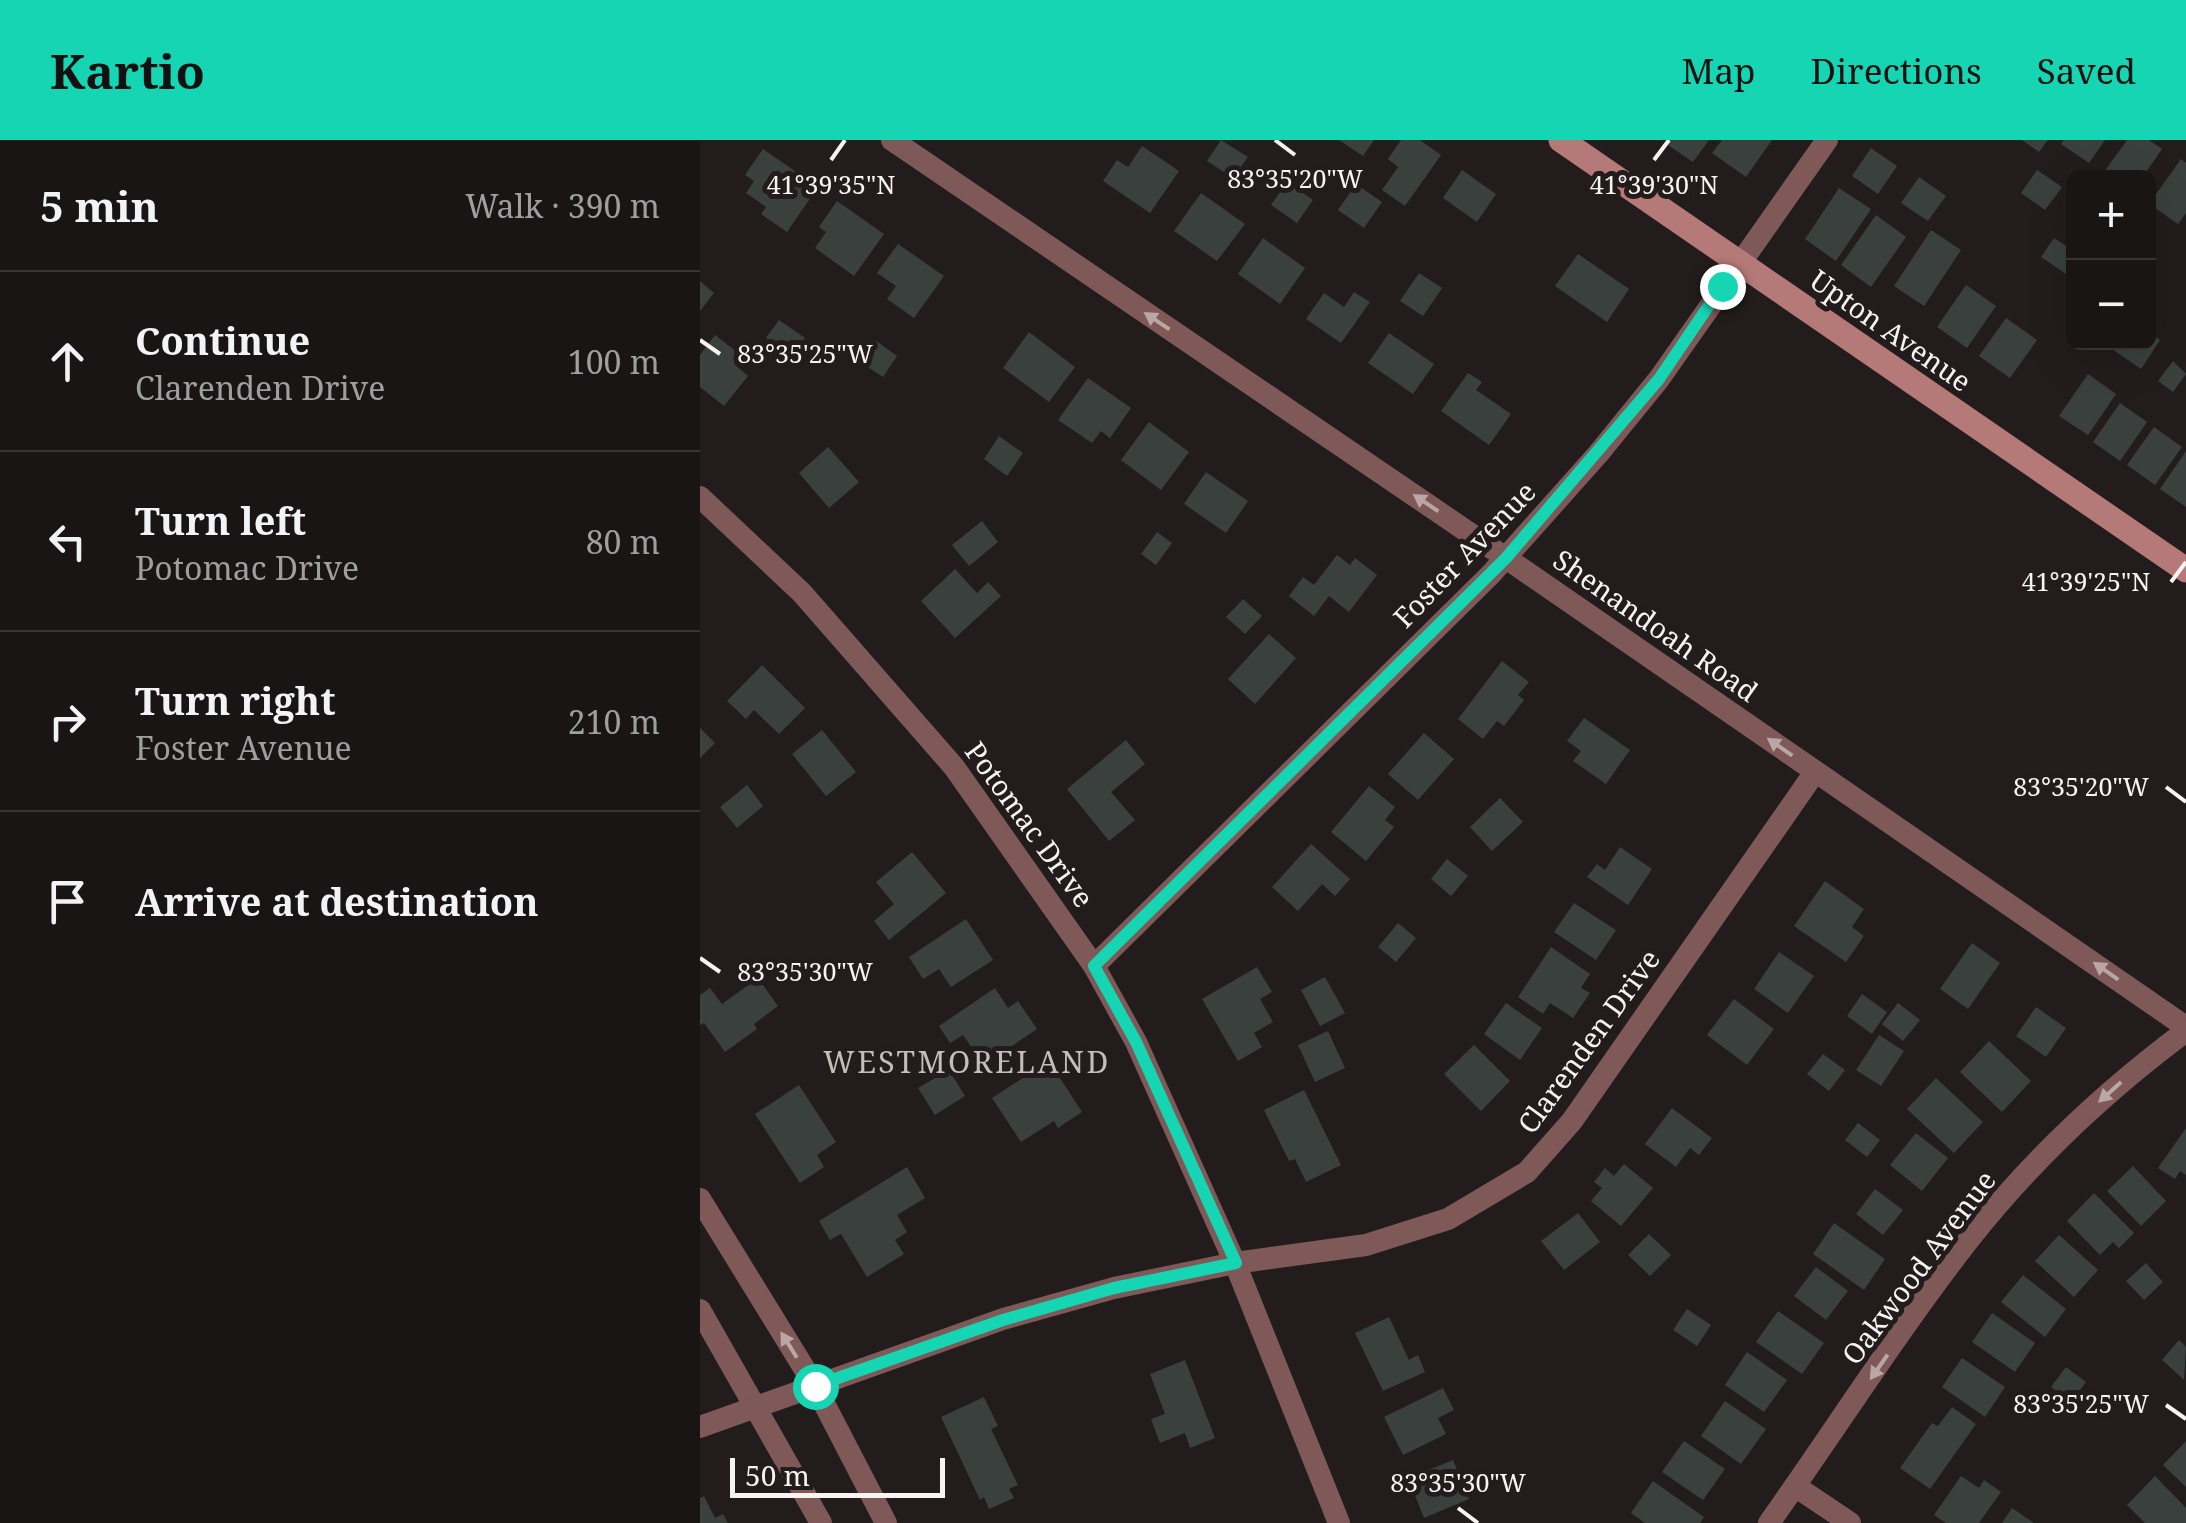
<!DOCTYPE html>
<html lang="en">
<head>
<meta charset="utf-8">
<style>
	body { margin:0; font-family:"Noto Serif",serif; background:#231e1e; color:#f1f3f6 }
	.controls { position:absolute; right:30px; top:30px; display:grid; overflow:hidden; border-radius:15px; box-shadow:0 10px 40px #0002 }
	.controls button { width:90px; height:90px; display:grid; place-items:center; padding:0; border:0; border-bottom:2px solid #383434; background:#1a1515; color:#f1f3f6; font:50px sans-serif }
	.scale { position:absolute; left:30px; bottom:25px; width:215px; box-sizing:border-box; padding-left:10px; border:5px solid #f8f3f3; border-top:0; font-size:28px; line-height:35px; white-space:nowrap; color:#f8f3f3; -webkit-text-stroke:8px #231c1c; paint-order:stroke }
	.stop { position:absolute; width:30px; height:30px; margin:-22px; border:8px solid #15d5b3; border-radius:50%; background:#fff }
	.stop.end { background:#15d5b3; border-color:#fff; box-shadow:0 2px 10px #0008 }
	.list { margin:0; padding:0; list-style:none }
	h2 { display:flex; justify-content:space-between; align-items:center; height:130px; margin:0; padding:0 40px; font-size:42px }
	h2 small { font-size:32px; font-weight:400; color:#9f9fa0 }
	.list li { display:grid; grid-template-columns:65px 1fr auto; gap:30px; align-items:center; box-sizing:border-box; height:180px; padding:0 40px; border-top:2px solid #383434 }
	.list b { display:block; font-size:38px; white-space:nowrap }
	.list p { margin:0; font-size:32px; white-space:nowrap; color:#9f9fa0 }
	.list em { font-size:32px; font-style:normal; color:#9f9fa0 }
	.icon { flex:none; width:55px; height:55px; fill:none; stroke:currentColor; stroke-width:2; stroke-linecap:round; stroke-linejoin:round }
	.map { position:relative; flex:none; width:1486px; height:1383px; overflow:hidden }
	header { display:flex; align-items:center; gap:60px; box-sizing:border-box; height:140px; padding:0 50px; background:#15d5b3; color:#111 }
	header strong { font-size:48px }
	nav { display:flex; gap:55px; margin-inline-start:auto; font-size:35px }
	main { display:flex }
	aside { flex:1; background:#1a1515 }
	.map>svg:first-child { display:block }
</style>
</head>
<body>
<header>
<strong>Kartio</strong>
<nav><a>Map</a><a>Directions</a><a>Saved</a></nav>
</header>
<main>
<aside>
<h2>5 min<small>Walk · 390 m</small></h2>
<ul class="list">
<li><svg class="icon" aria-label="ahead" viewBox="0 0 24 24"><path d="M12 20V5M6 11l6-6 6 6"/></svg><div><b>Continue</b><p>Clarenden Drive</p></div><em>100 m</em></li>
<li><svg class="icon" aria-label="left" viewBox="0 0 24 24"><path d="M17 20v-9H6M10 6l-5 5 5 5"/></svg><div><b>Turn left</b><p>Potomac Drive</p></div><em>80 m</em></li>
<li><svg class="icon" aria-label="right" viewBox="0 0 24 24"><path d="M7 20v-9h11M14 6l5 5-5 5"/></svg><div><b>Turn right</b><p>Foster Avenue</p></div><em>210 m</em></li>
<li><svg class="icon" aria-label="arrive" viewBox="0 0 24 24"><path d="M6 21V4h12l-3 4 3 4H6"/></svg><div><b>Arrive at destination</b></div></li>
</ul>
</aside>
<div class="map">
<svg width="1486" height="1383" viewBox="0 0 1486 1383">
	<rect width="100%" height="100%" fill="#231c1c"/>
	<g fill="#39403e">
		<path d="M521 0 548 17 533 38 507 21Z"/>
		<path d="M639 0H674L663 16Z"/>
		<path d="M701 0H720L741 15 705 66 682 50 698 27 688 19Z"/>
		<path d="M967 0H1009L993 22 965 3Z"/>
		<path d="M1022 0H1072L1046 37 1012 13Z"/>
		<path d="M1322 0H1348L1339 12Z"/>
		<path d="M1364 0H1405L1389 23 1361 4Z"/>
		<path d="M1427 0H1449L1462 9 1442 38H1413L1404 32Z"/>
		<path d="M442 6 479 31 450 73 403 41 417 20 428 27Z"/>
		<path d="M1171 8 1197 26 1178 54 1152 36Z"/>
		<path d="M63 9 118 47 87 92 61 74 66 67 46 53 54 41 45 35Z"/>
		<path d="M1481 19 1486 23V73L1478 84 1449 64Z"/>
		<path d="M762 30 796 54 777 82 743 58Z"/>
		<path d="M1337 30 1362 47 1345 70 1321 53Z"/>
		<path d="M1219 37 1246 56 1228 81 1201 63Z"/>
		<path d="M587 42 613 60 597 83 571 65Z"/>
		<path d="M656 44 682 62 664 88 638 70Z"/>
		<path d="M1139 48 1171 69 1136 121 1105 99Z"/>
		<path d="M501 53 545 84 517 121 474 91Z"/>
		<path d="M137 61 184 94 154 136 115 108 126 92 119 87Z"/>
		<path d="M1176 75 1206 97 1171 147 1141 125Z"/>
		<path d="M1231 90 1261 110 1224 166 1194 146Z"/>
		<path d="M563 98 605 128 580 164 538 134Z"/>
		<path d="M1354 98 1374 111V130L1369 136 1341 117Z"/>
		<path d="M198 104 244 136 214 178 187 159 196 146 177 133Z"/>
		<path d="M878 114 929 149 907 182 855 146Z"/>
		<path d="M719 133 742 148 723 176 700 161Z"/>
		<path d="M0 141 14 153 0 171Z"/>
		<path d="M1266 145 1296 166 1267 208 1237 187Z"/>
		<path d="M654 152 670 162 641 203 606 179 624 153 644 167Z"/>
		<path d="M1306 178 1337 200 1310 238 1279 216Z"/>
		<path d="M79 180 105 198 92 216 66 198Z"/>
		<path d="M329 192 375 227 349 262 303 228Z"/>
		<path d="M1448 192 1460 200 1441 229 1412 209 1417 202H1448Z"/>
		<path d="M689 193 734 224 713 254 668 223Z"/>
		<path d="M15 195 41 215 34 224 48 236 24 266 0 247V215Z"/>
		<path d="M175 200 197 216 183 237 160 222Z"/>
		<path d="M1473 221 1486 234 1473 252 1458 241Z"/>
		<path d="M768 233 782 242 776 250 811 274 789 305 741 271Z"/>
		<path d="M1388 234 1416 254 1388 295 1359 276Z"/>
		<path d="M388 238 431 268 410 298 401 291 392 303 358 280Z"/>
		<path d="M1420 263 1447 282 1420 321 1393 302Z"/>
		<path d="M449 282 489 312 461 350 421 320Z"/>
		<path d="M1454 287 1482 307 1455 345 1427 325Z"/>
		<path d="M299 296 323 313 307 336 284 319Z"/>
		<path d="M128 307 159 342 129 368 99 333Z"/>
		<path d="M1486 311V367L1460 349Z"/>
		<path d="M506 332 548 361 526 393 484 364Z"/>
		<path d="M282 381 298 402 269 426 252 405Z"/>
		<path d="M457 392 472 403 456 425 441 414Z"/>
		<path d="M637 415 650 425 655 418 677 435 649 472 629 456 614 476 589 456 603 437 614 445Z"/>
		<path d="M255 429 277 453 288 442 301 456 255 498 221 461Z"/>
		<path d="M543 459 562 476 545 494 526 477Z"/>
		<path d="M569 494 596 518 555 564 528 539Z"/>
		<path d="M802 521 829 542 818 555 824 560 804 586 797 581 783 599 758 579Z"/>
		<path d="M62 525 105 568 79 594 54 570 46 579 27 561Z"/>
		<path d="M884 578 930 610 906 644 873 621 881 611 867 601Z"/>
		<path d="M0 588 15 603 0 618Z"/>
		<path d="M122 590 156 632 126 656 92 614Z"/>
		<path d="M724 593 754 619 718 660 688 634Z"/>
		<path d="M426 600 445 624 411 652 435 680 409 701 367 649Z"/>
		<path d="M47 645 63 666 37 688 20 667Z"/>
		<path d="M669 646 695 667 685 680 694 687 666 721 631 692Z"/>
		<path d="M800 658 823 682 792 711 770 687Z"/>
		<path d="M611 704 650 739 635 756 622 744 598 771 572 747Z"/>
		<path d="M920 707 952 729 928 765 887 737 897 724 905 730Z"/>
		<path d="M212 712 246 753 189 800 174 781 194 764 176 742Z"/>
		<path d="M747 719 768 736 751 756 731 739Z"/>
		<path d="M1125 741 1164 769 1152 787 1164 796 1146 822 1094 786Z"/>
		<path d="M874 763 916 790 896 820 854 792Z"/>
		<path d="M266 779 293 820 251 847 239 829 223 839 209 817Z"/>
		<path d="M698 783 716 798 696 822 678 807Z"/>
		<path d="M1272 803 1300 823 1268 869 1240 849Z"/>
		<path d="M851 807 890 834 881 848 890 853 873 878 850 863 843 874 818 857Z"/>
		<path d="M1079 812 1114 836 1088 873 1054 849Z"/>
		<path d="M557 827 572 852 560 859 573 882 554 893 562 907 538 921 502 859Z"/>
		<path d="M625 837 645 873 620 886 601 850Z"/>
		<path d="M58 838 78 866 54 884 57 889 25 912 4 883 0 885V855L10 848 22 864Z"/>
		<path d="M295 848 308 868 318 861 337 889 284 925 263 895 250 903 239 886Z"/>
		<path d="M1162 854 1187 872 1172 894 1147 876Z"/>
		<path d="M1034 859 1074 889 1047 925 1007 895Z"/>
		<path d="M806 863 842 888 820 920 784 894Z"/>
		<path d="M1198 863 1220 880 1203 901 1182 884Z"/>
		<path d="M1336 867 1366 888 1346 917 1316 896Z"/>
		<path d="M628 891 645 928 615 942 598 905Z"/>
		<path d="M1179 895 1204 911 1181 946 1156 930Z"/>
		<path d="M1289 901 1331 941 1302 972 1260 932Z"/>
		<path d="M774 905 810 941 781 971 744 934Z"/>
		<path d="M1123 914 1145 930 1129 951 1107 934Z"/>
		<path d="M349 921 382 972 358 988 354 981 321 1002 292 958Z"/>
		<path d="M249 930 265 956 235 975 218 948Z"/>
		<path d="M1236 938 1283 982 1254 1013 1207 969Z"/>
		<path d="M99 945 136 1002 117 1015 124 1027 100 1043 55 974Z"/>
		<path d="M604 950 641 1025 606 1042 595 1019 589 1021 564 970Z"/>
		<path d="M972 968 1012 998 999 1015 990 1008 976 1027 945 1004Z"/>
		<path d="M1158 983 1180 1000 1167 1017 1145 1000Z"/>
		<path d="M1486 988V1035L1480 1031 1475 1039 1458 1028Z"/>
		<path d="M1216 993 1248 1018 1222 1051 1190 1025Z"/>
		<path d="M924 1024 953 1048 921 1086 891 1061 902 1048 894 1042 905 1028 914 1036Z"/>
		<path d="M1433 1026 1466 1061 1441 1086 1407 1051Z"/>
		<path d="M207 1027 225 1058 197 1075 207 1092 195 1100 204 1114 167 1137 141 1094 130 1100 119 1081Z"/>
		<path d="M1175 1049 1203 1070 1183 1095 1156 1074Z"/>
		<path d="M1394 1053 1434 1093 1419 1108 1413 1102 1400 1115 1367 1081Z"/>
		<path d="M878 1073 900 1102 864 1130 841 1101Z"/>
		<path d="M1134 1083 1185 1119 1164 1150 1113 1114Z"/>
		<path d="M949 1094 971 1115 950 1136 928 1115Z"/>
		<path d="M1359 1095 1398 1130 1374 1157 1335 1121Z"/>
		<path d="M1446 1123 1463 1142 1444 1160 1426 1141Z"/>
		<path d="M1116 1127 1148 1151 1126 1180 1094 1156Z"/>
		<path d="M1323 1135 1366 1169 1345 1197 1301 1162Z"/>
		<path d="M987 1169 1011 1185 997 1206 973 1190Z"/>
		<path d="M1078 1171 1124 1203 1102 1234 1056 1202Z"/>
		<path d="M1292 1173 1335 1203 1315 1232 1272 1202Z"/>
		<path d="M689 1177 709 1220 718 1215 725 1232 683 1251 655 1193Z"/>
		<path d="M1479 1200 1486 1207 1484 1240 1462 1220Z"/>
		<path d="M1047 1212 1087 1240 1064 1272 1025 1245Z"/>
		<path d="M1262 1218 1305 1247 1285 1277 1242 1247Z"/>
		<path d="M485 1220 515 1298 490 1308 485 1293 460 1303 451 1279 465 1274 450 1234Z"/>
		<path d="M1366 1227 1386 1242 1371 1262 1351 1247Z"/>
		<path d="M743 1248 754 1270 738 1278 746 1294 703 1315 684 1277Z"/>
		<path d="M284 1257 298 1286 291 1289 318 1345 309 1349 314 1358 289 1369 284 1357 280 1360 241 1277Z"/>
		<path d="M1025 1261 1066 1289 1041 1324 1001 1296Z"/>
		<path d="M1252 1267 1276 1284 1230 1349 1200 1328 1232 1283 1238 1286Z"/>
		<path d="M984 1301 1025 1329 1003 1360 962 1332Z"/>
		<path d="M1486 1301V1347L1463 1325Z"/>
		<path d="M753 1320 769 1359 724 1378 708 1338Z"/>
		<path d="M1261 1336 1279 1348 1284 1340 1301 1352 1279 1383H1246L1234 1375Z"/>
		<path d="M1455 1336 1486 1368V1383H1445L1427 1365Z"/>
		<path d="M953 1341 1004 1377 1000 1383H945L931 1373Z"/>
		<path d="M4 1356 15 1378 23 1374 28 1383H0V1358Z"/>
		<path d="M1312 1368 1334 1383H1302Z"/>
	</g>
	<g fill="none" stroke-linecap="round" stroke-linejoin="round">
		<g stroke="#7e5958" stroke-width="22">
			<path d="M192 0 806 418 1486 887"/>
			<path d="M0 357 102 453 254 627 394 826 436 902 535 1123 639 1383"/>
			<path d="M394 826 791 434 898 314 959 239 1127 0"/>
			<path d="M0 1059 115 1246 186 1383"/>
			<path d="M0 1170 121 1383"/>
			<path d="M0 1287 303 1179 414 1148 535 1123 666 1105 748 1079 827 1032 872 981 1115 632"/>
			<path d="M1095 1346 1150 1383"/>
			<path d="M1069 1383C1135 1290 1197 1192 1267 1102 1330 1022 1404 952 1486 891"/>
		</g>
		<path stroke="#b57a78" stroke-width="25" d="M861 0 1486 430"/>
	</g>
	<defs><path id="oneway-solid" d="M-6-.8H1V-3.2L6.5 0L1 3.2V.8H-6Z" transform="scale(2.5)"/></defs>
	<g fill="#bba6a6">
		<use href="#oneway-solid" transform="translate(457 181) rotate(-146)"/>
		<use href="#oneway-solid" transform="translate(726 363) rotate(-146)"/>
		<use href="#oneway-solid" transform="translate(1080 607) rotate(-145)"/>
		<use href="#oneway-solid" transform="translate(1406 831) rotate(-145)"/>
		<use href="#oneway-solid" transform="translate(1410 952) rotate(138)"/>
		<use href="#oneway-solid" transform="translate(89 1205) rotate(-122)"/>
		<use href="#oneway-solid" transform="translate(1179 1227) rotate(125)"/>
	</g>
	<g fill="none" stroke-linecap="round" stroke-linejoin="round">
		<path stroke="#15d5b3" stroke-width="12" d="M115 1246 303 1180 414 1148 536 1123 436 902 394 826 806 418 959 239 1022 146"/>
	</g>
	<path fill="none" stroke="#f8f3f3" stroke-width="4" d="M575 0 595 15M131 20 145 0M954 20 969 0M0 200 20 214M1471 442 1486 422M1466 647 1486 662M0 818 20 832M1466 1265 1486 1279M758 1368 778 1383"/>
	<g text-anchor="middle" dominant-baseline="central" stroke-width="10" stroke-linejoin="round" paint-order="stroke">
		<g font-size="28" fill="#f8f3f3" stroke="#231c1c">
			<text transform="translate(1191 190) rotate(35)">Upton Avenue</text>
			<text transform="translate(764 414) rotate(-46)">Foster Avenue</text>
			<text transform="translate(956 485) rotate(35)">Shenandoah Road</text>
			<text transform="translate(330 684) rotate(54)">Potomac Drive</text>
			<text transform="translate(888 901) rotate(-54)">Clarenden Drive</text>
			<text transform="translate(1218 1127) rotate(-53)">Oakwood Avenue</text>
		</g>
		<g font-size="30" letter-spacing="2.5" fill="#c5bcbb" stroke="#231c1c">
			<text x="267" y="921">WESTMORELAND</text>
		</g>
	</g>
	<g font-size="25" text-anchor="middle" fill="#f8f3f3" stroke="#231c1c" stroke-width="10" stroke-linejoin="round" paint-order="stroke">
		<text x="595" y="48">83°35'20"W</text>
		<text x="131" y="54">41°39'35"N</text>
		<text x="954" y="54">41°39'30"N</text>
		<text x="105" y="223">83°35'25"W</text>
		<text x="1386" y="451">41°39'25"N</text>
		<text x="1381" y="656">83°35'20"W</text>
		<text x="105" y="841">83°35'30"W</text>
		<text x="1381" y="1273">83°35'25"W</text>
		<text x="758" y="1352">83°35'30"W</text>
	</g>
</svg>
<div class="controls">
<button>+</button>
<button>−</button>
</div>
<div class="scale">50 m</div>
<div class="stop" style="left:115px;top:1246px"></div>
<div class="stop end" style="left:1022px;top:146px"></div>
</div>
</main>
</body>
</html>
